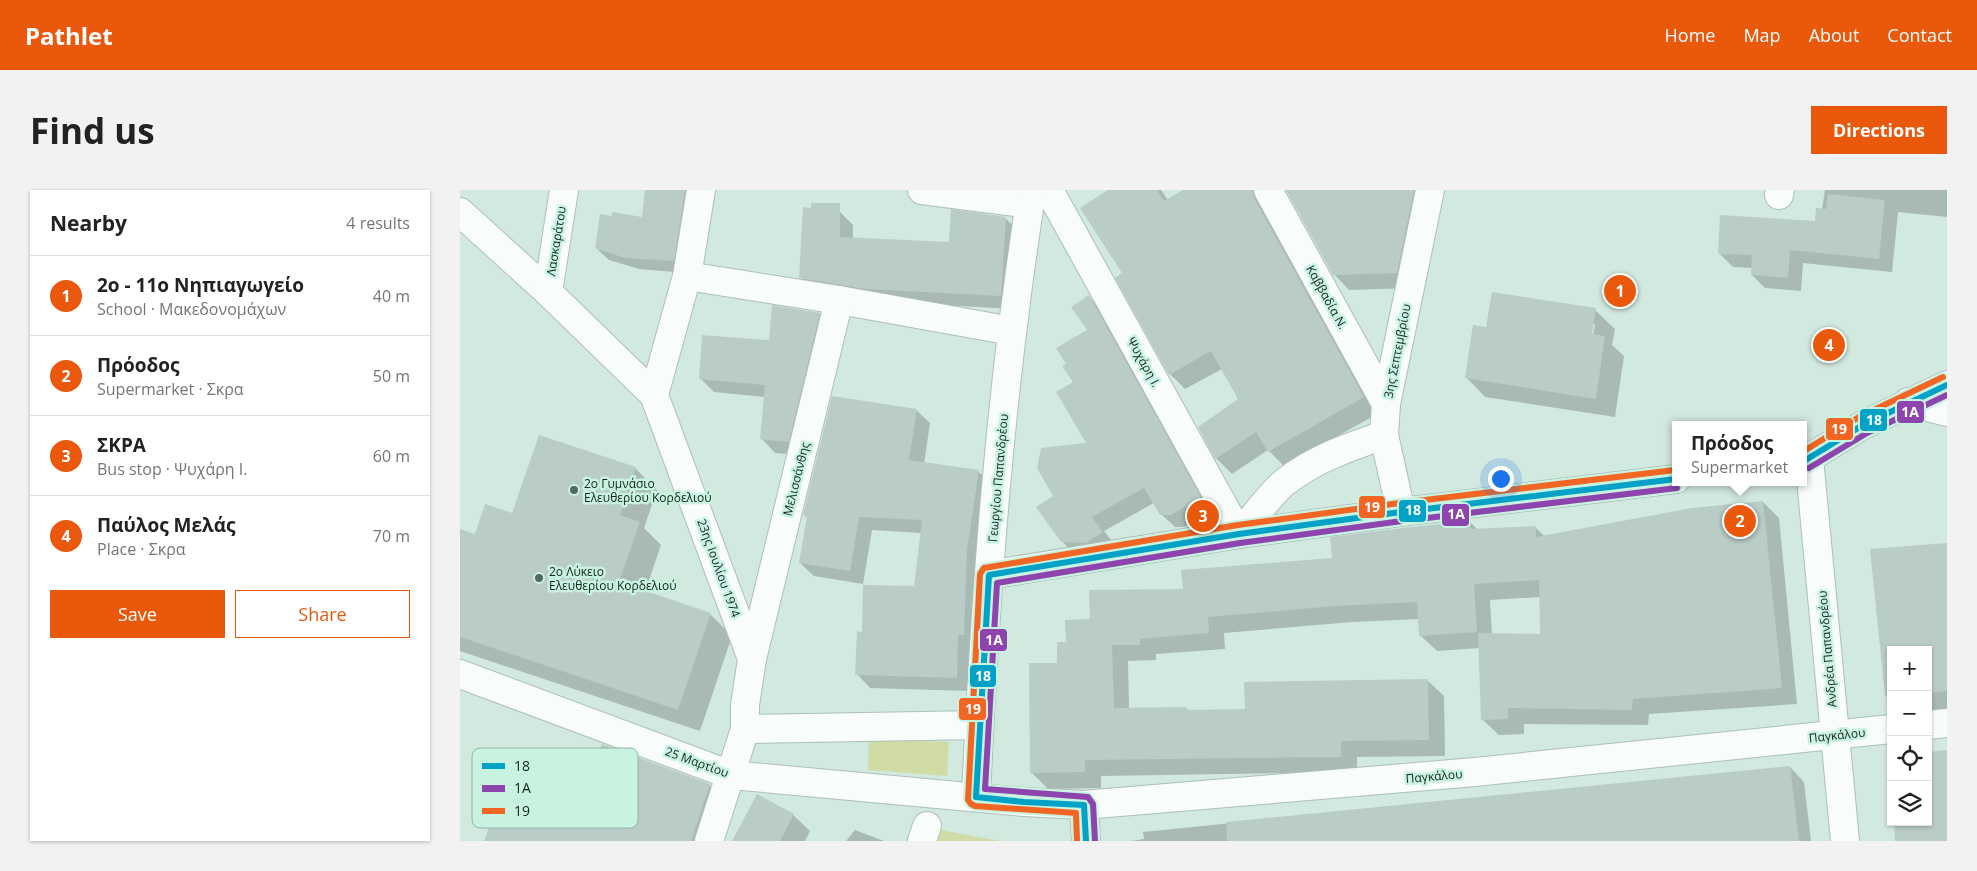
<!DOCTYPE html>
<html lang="en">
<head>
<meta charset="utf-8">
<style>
	body { margin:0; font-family:"Open Sans",sans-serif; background:#f2f2f2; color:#222 }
	.controls { position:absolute; right:15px; bottom:15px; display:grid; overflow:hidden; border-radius:0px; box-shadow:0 1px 4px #0004 }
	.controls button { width:45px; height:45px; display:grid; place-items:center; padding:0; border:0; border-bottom:1px solid #e0e0e0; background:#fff; color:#222; font:25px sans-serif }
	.you { position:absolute; left:1040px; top:288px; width:18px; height:18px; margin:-12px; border:4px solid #fff; border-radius:50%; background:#1a73e8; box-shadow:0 0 0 8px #1a73e833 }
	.badge { display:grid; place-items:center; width:32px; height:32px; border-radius:50%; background:#ea580c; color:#fff; font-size:16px; font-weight:700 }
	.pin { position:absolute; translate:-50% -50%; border:2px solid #fff; box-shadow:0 1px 5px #0006 }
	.popup { position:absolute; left:1212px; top:231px; width:135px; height:65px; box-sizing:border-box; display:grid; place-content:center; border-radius:0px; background:#fff; filter:drop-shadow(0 1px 4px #0005); font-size:16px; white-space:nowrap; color:#767676 }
	.popup b { font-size:19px; color:#222 }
	.popup::after { content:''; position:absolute; left:50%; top:100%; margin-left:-10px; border:10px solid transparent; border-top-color:#fff }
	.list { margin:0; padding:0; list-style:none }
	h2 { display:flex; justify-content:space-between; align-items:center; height:65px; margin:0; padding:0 20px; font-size:21px }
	h2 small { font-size:16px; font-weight:400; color:#767676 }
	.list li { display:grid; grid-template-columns:32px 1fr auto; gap:15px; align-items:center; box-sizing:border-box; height:80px; padding:0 20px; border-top:1px solid #e0e0e0 }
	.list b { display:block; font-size:19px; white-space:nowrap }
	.list p { margin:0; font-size:16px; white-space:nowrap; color:#767676 }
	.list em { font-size:16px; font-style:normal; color:#767676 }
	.actions { display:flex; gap:10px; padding:15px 20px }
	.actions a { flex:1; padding:11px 0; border:1px solid #ea580c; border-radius:0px; text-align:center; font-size:18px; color:#ea580c }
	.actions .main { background:#ea580c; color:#fff }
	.icon { flex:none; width:28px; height:28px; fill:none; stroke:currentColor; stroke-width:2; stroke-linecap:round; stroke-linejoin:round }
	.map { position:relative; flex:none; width:1487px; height:651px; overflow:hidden; border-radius:0px }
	header { display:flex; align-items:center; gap:30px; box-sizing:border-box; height:70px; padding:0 25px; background:#ea580c; color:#fff }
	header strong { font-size:24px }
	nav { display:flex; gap:28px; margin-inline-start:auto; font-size:18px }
	.intro { display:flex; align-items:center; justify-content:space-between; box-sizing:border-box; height:120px; padding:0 30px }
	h1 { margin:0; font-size:35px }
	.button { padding:12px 22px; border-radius:0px; background:#ea580c; color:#fff; font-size:18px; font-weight:700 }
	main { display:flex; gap:30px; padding:0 30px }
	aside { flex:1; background:#fff; border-radius:0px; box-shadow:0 1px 4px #0004 }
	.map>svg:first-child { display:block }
</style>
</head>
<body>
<header>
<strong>Pathlet</strong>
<nav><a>Home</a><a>Map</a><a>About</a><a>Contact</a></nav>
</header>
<div class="intro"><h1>Find us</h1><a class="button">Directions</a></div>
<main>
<aside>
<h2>Nearby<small>4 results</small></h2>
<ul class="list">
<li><span class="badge">1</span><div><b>2ο - 11ο Νηπιαγωγείο</b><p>School · Μακεδονομάχων</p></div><em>40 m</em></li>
<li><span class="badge">2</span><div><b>Πρόοδος</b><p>Supermarket · Σκρα</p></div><em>50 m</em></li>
<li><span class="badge">3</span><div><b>ΣΚΡΑ</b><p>Bus stop · Ψυχάρη Ι.</p></div><em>60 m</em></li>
<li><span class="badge">4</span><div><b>Παύλος Μελάς</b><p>Place · Σκρα</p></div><em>70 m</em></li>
</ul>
<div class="actions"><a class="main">Save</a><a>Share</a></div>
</aside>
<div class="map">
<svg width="1487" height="651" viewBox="0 0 1487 651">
	<rect width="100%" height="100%" fill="#d2e9e0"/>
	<g fill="#d1dba6">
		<path d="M409 549 489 552 487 586 408 580Z"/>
		<path d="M481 640 540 651H477Z"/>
	</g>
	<g fill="#0003" fill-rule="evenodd">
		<path d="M186 0H240L226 83 179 79 149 70 136 58 184 28Z"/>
		<path d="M651 0H701L708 10 726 0H821L919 223 824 276 808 260 772 284 756 268 739 237 780 210 762 179 725 199 710 184 664 84Z"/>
		<path d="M827 0H978L952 98 889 100 874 84Z"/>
		<path d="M1365 0H1487V27L1438 22 1432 82 1343 73 1341 101 1305 98 1292 85V78L1273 77 1259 63 1356 32 1362 20Z"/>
		<path d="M380 22 393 35V49L490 54 545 28 559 41 554 119 425 112 354 101 341 87Z"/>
		<path d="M629 107 642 120 753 320 724 337H715L701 324 694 313 644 341 655 355 615 365 602 351 595 307 628 254 615 192 607 174 629 140Z"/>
		<path d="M1135 120 1155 139 1152 155 1164 166 1155 227 1025 207 1006 187 1027 139ZM1132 134H1135L1132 150H1130Z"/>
		<path d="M359 124 373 138 342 265 315 263 302 249 305 207 254 202 240 188Z"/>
		<path d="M456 220 470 233 464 274 518 281 532 295 510 501 410 498 397 484 403 443 455 398 462 343 412 340 403 394 354 386 340 373 348 328 344 325Z"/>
		<path d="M175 278 197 300 184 338 201 355 185 402 250 424 272 446 240 541 0 461V341L16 346 53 325Z"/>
		<path d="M1303 312 1319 328 1337 514 1189 524 1188 535 1064 534V544L1039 545 1022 529 1020 458 977 461 960 445 959 429 892 432 764 443 765 459 696 464V470L668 471 669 519 726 518 729 521 786 520 967 490 984 506 985 566 897 567V582L641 586V598L588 599 572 583 598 474 607 453 631 430 724 400 873 369 1010 332 1018 340 1075 337 1085 347ZM1080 407 1081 446 1032 445 1030 410Z"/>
		<path d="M1487 354V525L1468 526V460H1431V510L1426 506 1412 360Z"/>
		<path d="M1429 567H1431V589Z"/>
		<path d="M1330 577 1344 592 1351 651H671L684 649 683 642Z"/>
		<path d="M249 595 263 609 249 651H26L128 598Z"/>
		<path d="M333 625 350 641 345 651H274Z"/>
		<path d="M395 640 424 651H386Z"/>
	</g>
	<g fill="#b9ccc8">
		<path d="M185 0H225L214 71 165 68 135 58 140 24 152 26V22L182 27Z"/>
		<path d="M648 0H697L704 11 723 0H792L794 8 904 207 808 262 796 242 755 269 738 237 778 209 751 161 709 185 655 88 662 83 620 18Z"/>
		<path d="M826 0H954L937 83 873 85Z"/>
		<path d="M1368 4 1425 10 1419 69 1330 60 1328 88 1291 85 1292 65 1258 64 1260 25 1355 31 1356 18 1366 19Z"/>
		<path d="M351 13H380V47L489 52 491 19 546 27 541 106 406 99 339 88 343 17 351 18Z"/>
		<path d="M1032 102 1136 118 1132 144 1145 146 1136 209 1005 188 1013 135 1026 137Z"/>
		<path d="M629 105 741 307 711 325H700L684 298 632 327 643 342 626 353 601 352 576 317 593 306 577 278 581 258 626 253 596 202 613 192 602 176 606 174 596 158 627 140 611 117Z"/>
		<path d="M312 115 360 123 329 252 300 249 305 195 239 189 242 145 309 150Z"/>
		<path d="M372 206 457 219 449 270 519 280 507 360 504 445H498L497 488 395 485 397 441 402 442 403 395 454 396 462 330 399 327 390 381 339 373 347 326 343 325Z"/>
		<path d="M79 245 176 277 160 325 180 332 159 392 251 423 218 520 0 447V339L15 344 25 314 52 323Z"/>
		<path d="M1303 311 1322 498 1173 509 1172 520 1048 518V529L1021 530 1018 443 1080 444 1079 390 1014 394 1017 442 959 446 957 412 875 416 748 427 749 443 680 449V455H652L654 518 726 517 727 520 785 519 784 492 968 489 969 550 881 551V567L625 570V582L570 583 569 473H597V452H606L605 430 630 429 629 400 723 399 721 380 872 368 870 347 943 338 1010 331 1011 339 1076 336V347L1232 318Z"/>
		<path d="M1487 353V501L1468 503V460H1431V506H1425L1410 359Z"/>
		<path d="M142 554 250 594 231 651H24L52 571 127 597Z"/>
		<path d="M1487 560V651H1435L1434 632H1468V562Z"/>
		<path d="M1330 576 1339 651H767L766 632Z"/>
		<path d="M297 604 334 624 320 651H272Z"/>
	</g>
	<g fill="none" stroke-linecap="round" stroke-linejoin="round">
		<defs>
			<g id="minor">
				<path d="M462 0 570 14"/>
				<path d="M589 0 779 344C792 330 811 303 825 292 854 269 889 257 924 245"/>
				<path d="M808 0 926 214"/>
				<path d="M1319 5 1320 0"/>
				<path d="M0 22 88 102 194 205"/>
				<path d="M227 86 379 110 552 141"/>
				<path d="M88 102 104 0"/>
				<path d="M941 322 924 245 926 214 970 0"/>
				<path d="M292 469 379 110"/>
				<path d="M0 484 271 585 564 612 624 615 1015 582 1431 539"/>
				<path d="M1468 535 1487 533"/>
				<path d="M462 651 467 636"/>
			</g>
			<g id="tertiary">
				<path d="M241 0 227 86 194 205 292 469 285 515V539L249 651"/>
				<path d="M1448 212 1487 222"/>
				<path d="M1349 268 1385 651"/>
				<path d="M1344 271 1403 235 1487 195"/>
				<path d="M529 385 779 344 941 322 1216 289"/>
				<path d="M285 539 519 535"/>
				<path d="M516 607C525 405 540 201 572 0"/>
				<path d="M624 615 626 651"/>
			</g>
		</defs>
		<use href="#minor" stroke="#adbfb8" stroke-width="30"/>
		<use href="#tertiary" stroke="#adbfb8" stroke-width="30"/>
		<use href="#minor" stroke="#f8fcfa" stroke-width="28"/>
		<use href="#tertiary" stroke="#f8fcfa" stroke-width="28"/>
		<defs>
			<g id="bus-1">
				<path d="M1344 271 1403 235 1487 195"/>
				<path d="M626 651 624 615 564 612 516 607 529 385 779 344 941 322 1216 289"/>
			</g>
			<g id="bus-2">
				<path d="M1349 278 1407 243 1487 205"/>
				<path d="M635 651 633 614 628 607 525 599 537 393 780 353 942 331 1217 298"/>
			</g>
			<g id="bus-3">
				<path d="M1344 261 1399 227 1483 187"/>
				<path d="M617 651 616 623 515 616 511 614 508 610 520 384 524 378 778 335 940 313 1215 280"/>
			</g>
		</defs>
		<use href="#bus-1" stroke="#c8f3e1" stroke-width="10"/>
		<use href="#bus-2" stroke="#c8f3e1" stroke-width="10"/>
		<use href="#bus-3" stroke="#c8f3e1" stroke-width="10"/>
		<use href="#bus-1" stroke="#01a2c5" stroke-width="6"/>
		<use href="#bus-2" stroke="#8e44ad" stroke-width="6"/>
		<use href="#bus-3" stroke="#f26522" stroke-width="6"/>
	</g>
	<g fill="#566861" stroke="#c8f3e1" stroke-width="2">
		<circle cx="114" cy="300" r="5"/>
		<circle cx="79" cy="388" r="5"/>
	</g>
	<g text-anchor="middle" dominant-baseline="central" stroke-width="5" stroke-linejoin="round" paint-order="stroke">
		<g font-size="12" fill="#13231d" stroke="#c8f3e1">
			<text transform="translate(96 51) rotate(-81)">Λασκαράτου</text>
			<text transform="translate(867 107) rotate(61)">Καββαδία Ν.</text>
			<text transform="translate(937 161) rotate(-79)">3ης Σεπτεμβρίου</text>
			<text transform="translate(684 172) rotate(61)">Ψυχάρη Ι.</text>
			<text transform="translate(538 288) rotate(-85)">Γεωργίου Παπανδρέου</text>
			<text transform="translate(336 289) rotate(-76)">Μελισσάνθης</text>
			<text transform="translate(259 378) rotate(70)">23ης Ιουλίου 1974</text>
			<text transform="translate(1367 459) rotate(-95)">Ανδρέα Παπανδρέου</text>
			<text transform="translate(1377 545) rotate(-6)">Παγκάλου</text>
			<text transform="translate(237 572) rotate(20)">25 Μαρτίου</text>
			<text transform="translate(974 586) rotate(-5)">Παγκάλου</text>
		</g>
		<g font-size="12" fill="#13231d" stroke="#c8f3e1" text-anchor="start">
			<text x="124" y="293">2ο Γυμνάσιο<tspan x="124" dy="14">Ελευθερίου Κορδελιού</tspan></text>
			<text x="89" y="381">2ο Λύκειο<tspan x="89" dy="14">Ελευθερίου Κορδελιού</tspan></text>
		</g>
	</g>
	<rect x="12" y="558" width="166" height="80" rx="8" fill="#c8f3e1" stroke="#92b5a6" stroke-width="1"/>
	<rect x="22" y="573" width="23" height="6" fill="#01a2c5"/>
	<rect x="22" y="595" width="23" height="7" fill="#8e44ad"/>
	<rect x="22" y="618" width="23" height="6" fill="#f26522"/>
	<g font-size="14" fill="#13231d">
		<text x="54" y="581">18</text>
		<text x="54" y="603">1Α</text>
		<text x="54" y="626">19</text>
	</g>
	<g stroke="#c8f3e1" stroke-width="2">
		<rect x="1436" y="210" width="29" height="24" rx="5" fill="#8e44ad"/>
		<rect x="1399" y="218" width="29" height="24" rx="5" fill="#01a2c5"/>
		<rect x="1365" y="227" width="29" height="24" rx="5" fill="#f26522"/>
		<rect x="898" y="305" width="28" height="24" rx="5" fill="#f26522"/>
		<rect x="938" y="309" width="29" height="24" rx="5" fill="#01a2c5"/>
		<rect x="981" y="313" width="29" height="24" rx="5" fill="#8e44ad"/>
		<rect x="519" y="438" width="29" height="24" rx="5" fill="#8e44ad"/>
		<rect x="509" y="474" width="28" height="24" rx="5" fill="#01a2c5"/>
		<rect x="498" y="507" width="29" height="24" rx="5" fill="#f26522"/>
	</g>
	<g font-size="14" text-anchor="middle" font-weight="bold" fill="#fff">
		<text x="1450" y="227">1Α</text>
		<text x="1414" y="235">18</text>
		<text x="1379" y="244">19</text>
		<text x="912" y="322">19</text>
		<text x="953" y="325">18</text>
		<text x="996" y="329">1Α</text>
		<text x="534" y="455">1Α</text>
		<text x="523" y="491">18</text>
		<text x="513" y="524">19</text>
	</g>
</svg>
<div class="controls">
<button>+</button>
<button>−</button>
<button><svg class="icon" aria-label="locate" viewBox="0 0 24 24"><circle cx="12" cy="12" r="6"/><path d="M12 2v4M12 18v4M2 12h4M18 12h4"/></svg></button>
<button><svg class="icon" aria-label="layers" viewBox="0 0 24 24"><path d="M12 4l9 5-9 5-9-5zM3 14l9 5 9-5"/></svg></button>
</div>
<div class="you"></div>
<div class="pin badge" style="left:1160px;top:101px">1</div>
<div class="pin badge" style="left:1280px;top:331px">2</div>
<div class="popup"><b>Πρόοδος</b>Supermarket</div>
<div class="pin badge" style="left:743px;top:326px">3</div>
<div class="pin badge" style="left:1369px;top:155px">4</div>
</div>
</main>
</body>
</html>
